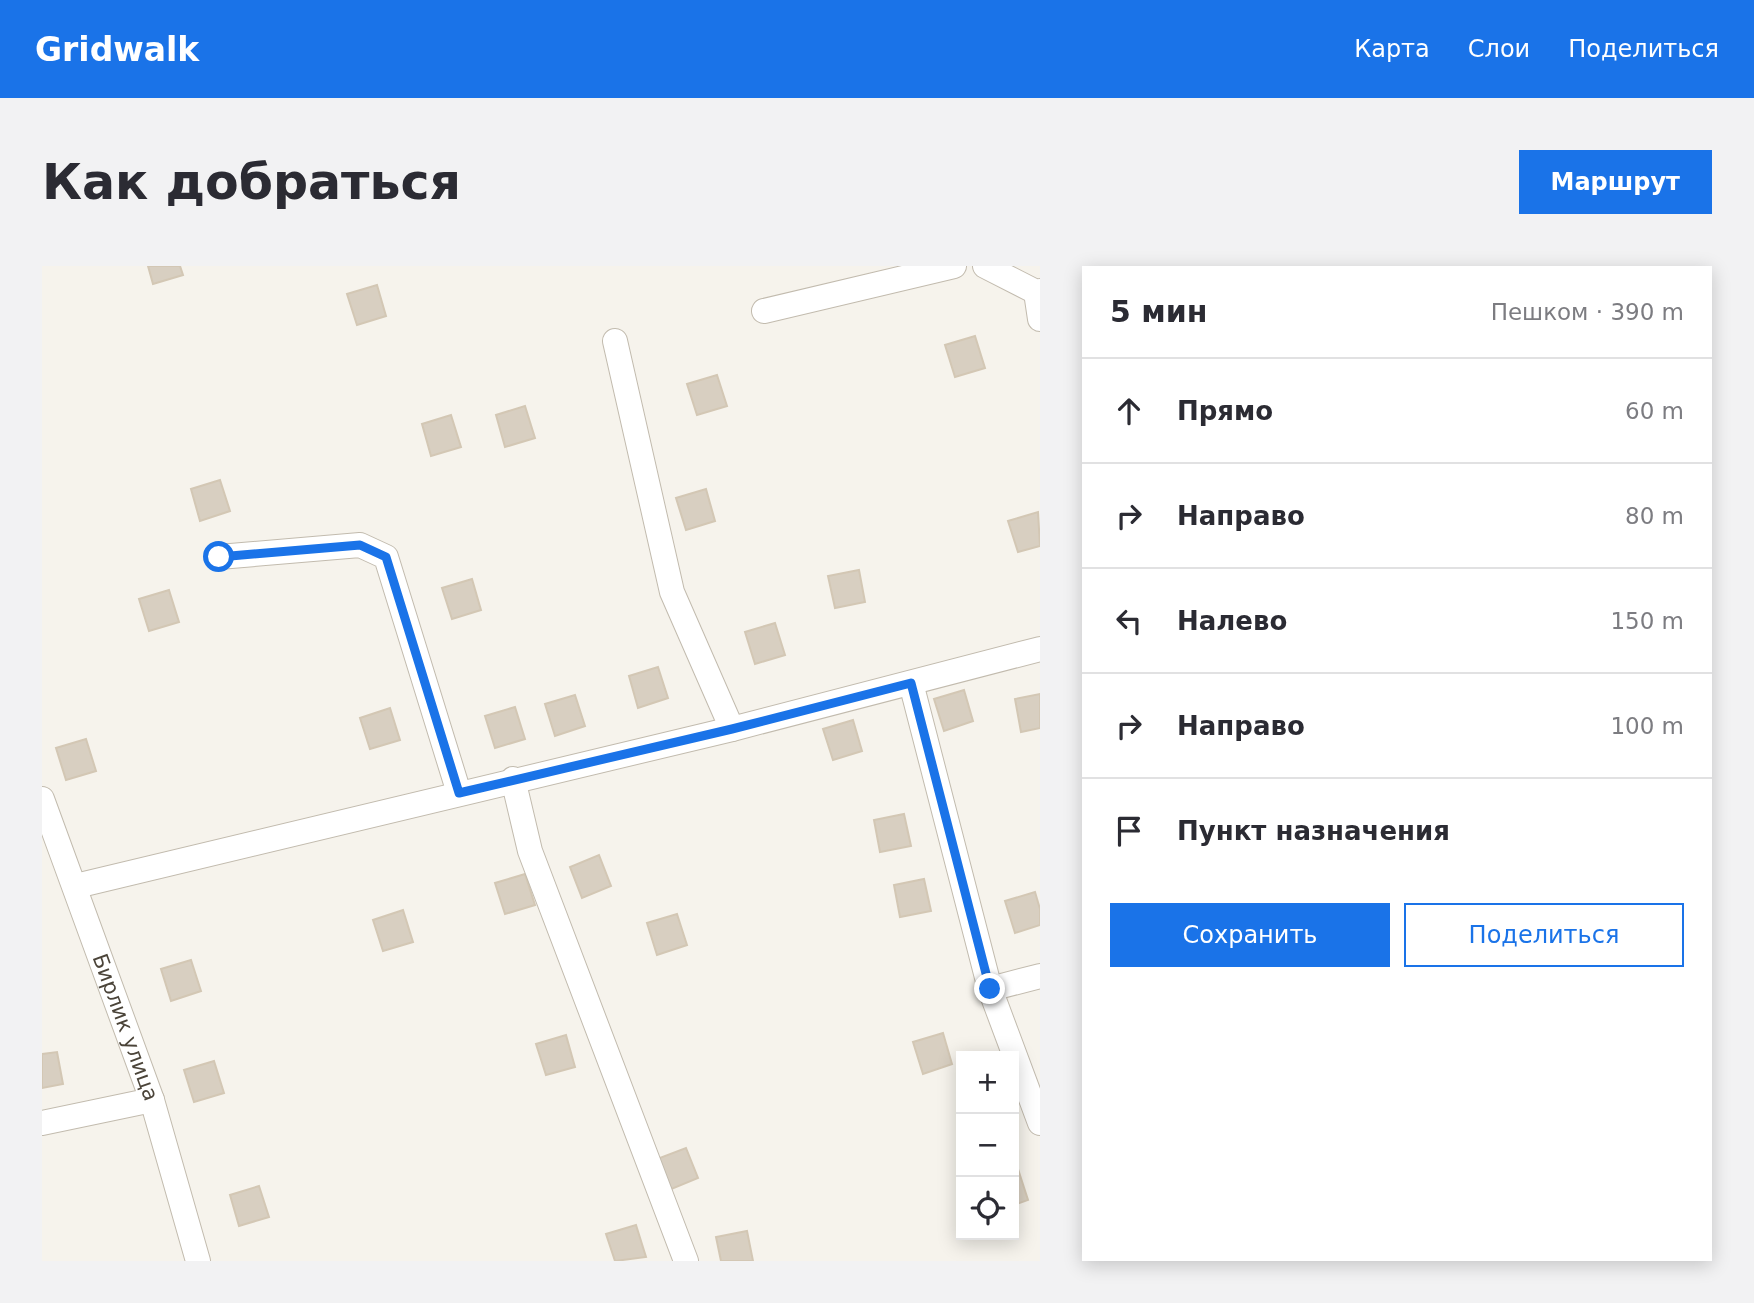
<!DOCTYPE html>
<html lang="ru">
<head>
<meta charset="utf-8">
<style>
	body { margin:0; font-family:"DejaVu Sans",sans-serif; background:#f2f2f3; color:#2b2b33 }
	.controls { position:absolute; right:21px; bottom:21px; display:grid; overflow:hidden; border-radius:0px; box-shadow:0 4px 18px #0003 }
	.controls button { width:63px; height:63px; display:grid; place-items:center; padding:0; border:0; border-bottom:2px solid #e1e1e2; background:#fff; color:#2b2b33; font:35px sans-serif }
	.stop { position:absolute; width:21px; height:21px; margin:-16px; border:5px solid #1a73e8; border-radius:50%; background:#fff }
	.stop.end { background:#1a73e8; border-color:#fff; box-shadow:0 2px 7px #0008 }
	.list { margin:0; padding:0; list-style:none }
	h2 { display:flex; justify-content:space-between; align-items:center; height:91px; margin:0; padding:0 28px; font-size:30px }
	h2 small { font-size:23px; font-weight:400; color:#7c7c81 }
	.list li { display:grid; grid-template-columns:46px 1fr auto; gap:21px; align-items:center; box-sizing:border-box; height:105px; padding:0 28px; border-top:2px solid #e1e1e2 }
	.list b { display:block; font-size:26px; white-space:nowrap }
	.list em { font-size:23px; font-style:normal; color:#7c7c81 }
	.actions { display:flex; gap:14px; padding:21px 28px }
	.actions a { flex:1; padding:16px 0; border:2px solid #1a73e8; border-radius:0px; text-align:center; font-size:24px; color:#1a73e8 }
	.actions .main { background:#1a73e8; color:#fff }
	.icon { flex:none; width:38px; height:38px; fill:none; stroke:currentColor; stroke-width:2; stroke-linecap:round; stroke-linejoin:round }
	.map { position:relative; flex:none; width:998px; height:995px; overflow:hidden; border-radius:0px }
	header { display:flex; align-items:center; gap:42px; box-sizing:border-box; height:98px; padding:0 35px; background:#1a73e8; color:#fff }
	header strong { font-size:33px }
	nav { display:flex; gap:38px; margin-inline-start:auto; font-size:24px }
	.intro { display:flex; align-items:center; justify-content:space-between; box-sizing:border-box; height:168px; padding:0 42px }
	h1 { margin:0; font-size:49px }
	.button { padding:18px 32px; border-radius:0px; background:#1a73e8; color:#fff; font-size:24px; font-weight:700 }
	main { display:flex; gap:42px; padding:0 42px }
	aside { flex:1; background:#fff; border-radius:0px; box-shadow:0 4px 18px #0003 }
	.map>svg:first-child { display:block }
</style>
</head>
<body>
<header>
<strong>Gridwalk</strong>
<nav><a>Карта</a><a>Слои</a><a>Поделиться</a></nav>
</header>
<div class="intro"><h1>Как добраться</h1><a class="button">Маршрут</a></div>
<main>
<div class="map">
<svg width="998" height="995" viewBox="0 0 998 995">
	<rect width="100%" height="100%" fill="#f6f3ec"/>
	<g fill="#d8cfc1" stroke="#d3c7b4" stroke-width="2">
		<path d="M106 0H138L141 9 111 18Z"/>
		<path d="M335 19 344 50 315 59 305 28Z"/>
		<path d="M933 70 943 102 913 111 903 79Z"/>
		<path d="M675 109 685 140 655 149 645 118Z"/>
		<path d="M483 140 493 172 463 181 454 149Z"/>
		<path d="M409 149 419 181 389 190 380 158Z"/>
		<path d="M178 214 188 245 158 255 149 223Z"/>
		<path d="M664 223 673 255 644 264 634 232Z"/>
		<path d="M996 246 998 280 976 286 966 255Z"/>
		<path d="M817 304 823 336 793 342 786 310Z"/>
		<path d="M430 313 439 344 410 353 400 322Z"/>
		<path d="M127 324 137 356 107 365 97 333Z"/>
		<path d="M733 357 743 389 713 398 703 366Z"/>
		<path d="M616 401 626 432 596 442 587 410Z"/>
		<path d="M922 424 931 455 902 465 892 433Z"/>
		<path d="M998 428V462L979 466 973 433Z"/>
		<path d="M533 429 543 460 513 470 503 438Z"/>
		<path d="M473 441 483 473 453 482 443 450Z"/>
		<path d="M348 442 358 474 328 483 318 452Z"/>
		<path d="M811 454 820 485 791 494 781 463Z"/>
		<path d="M44 473 54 505 24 514 14 482Z"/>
		<path d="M862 548 869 580 838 586 832 554Z"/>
		<path d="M557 589 569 620 540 632 528 601Z"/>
		<path d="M483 608 493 639 463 648 453 617Z"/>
		<path d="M882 613 889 645 858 651 852 619Z"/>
		<path d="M993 626 998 643V659L973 667 963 635Z"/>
		<path d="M361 644 371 676 341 685 331 654Z"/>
		<path d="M635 648 645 679 615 689 605 657Z"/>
		<path d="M149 694 159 725 129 735 119 703Z"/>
		<path d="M901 767 910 798 881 808 871 776Z"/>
		<path d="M524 769 533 801 504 809 494 778Z"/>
		<path d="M15 786 21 818 0 822V788Z"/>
		<path d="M172 795 182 827 152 836 142 804Z"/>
		<path d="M644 882 656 912 627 924 615 893Z"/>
		<path d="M976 903 986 934 972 939V904Z"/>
		<path d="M217 920 227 951 197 960 188 929Z"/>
		<path d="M594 959 604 991 573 995 564 968Z"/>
		<path d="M705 965 711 995H679L674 971Z"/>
	</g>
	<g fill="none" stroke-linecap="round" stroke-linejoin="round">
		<defs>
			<g id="minor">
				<path d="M943 0 994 26 998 25"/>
				<path d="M994 26 998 53"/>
				<path d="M722 45 912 0"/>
				<path d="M573 75 630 326 690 463"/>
				<path d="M177 291 318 279 344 291 417 527"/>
				<path d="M869 417 948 723 998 857"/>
				<path d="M471 513 488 585 644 995"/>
				<path id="s1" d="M0 533 110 834 156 995"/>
				<path d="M34 620 690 463 998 383"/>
				<path d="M948 723 998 710"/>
				<path d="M0 857 110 834"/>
			</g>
		</defs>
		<use href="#minor" stroke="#c2bbae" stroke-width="26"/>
		<use href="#minor" stroke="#fff" stroke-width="24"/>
	</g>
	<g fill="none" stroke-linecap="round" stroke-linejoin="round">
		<path stroke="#1a73e8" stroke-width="9" d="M177 291 318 279 344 291 417 527 690 463 869 417 948 723"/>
	</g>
	<g text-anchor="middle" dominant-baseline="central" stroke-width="5" stroke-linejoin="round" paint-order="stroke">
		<g font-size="21" fill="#4b4439" stroke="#fff">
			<text stroke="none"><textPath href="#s1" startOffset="243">Бирлик улица</textPath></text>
		</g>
	</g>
</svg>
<div class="controls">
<button>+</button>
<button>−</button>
<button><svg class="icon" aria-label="locate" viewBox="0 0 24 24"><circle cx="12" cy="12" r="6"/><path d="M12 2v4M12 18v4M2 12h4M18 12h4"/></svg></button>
</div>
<div class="stop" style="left:177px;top:291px"></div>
<div class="stop end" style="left:948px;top:723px"></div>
</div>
<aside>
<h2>5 мин<small>Пешком · 390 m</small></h2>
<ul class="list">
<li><svg class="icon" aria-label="ahead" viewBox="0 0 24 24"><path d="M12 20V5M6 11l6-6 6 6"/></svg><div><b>Прямо</b></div><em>60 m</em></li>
<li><svg class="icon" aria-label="right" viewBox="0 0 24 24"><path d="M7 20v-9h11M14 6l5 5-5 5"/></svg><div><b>Направо</b></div><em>80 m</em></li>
<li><svg class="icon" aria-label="left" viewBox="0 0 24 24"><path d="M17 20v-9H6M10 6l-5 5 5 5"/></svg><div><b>Налево</b></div><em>150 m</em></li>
<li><svg class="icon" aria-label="right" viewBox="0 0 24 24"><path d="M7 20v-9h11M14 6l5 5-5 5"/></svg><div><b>Направо</b></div><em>100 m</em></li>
<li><svg class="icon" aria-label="arrive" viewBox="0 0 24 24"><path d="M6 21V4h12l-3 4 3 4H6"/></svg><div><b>Пункт назначения</b></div></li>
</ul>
<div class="actions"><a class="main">Сохранить</a><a>Поделиться</a></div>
</aside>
</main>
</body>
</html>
